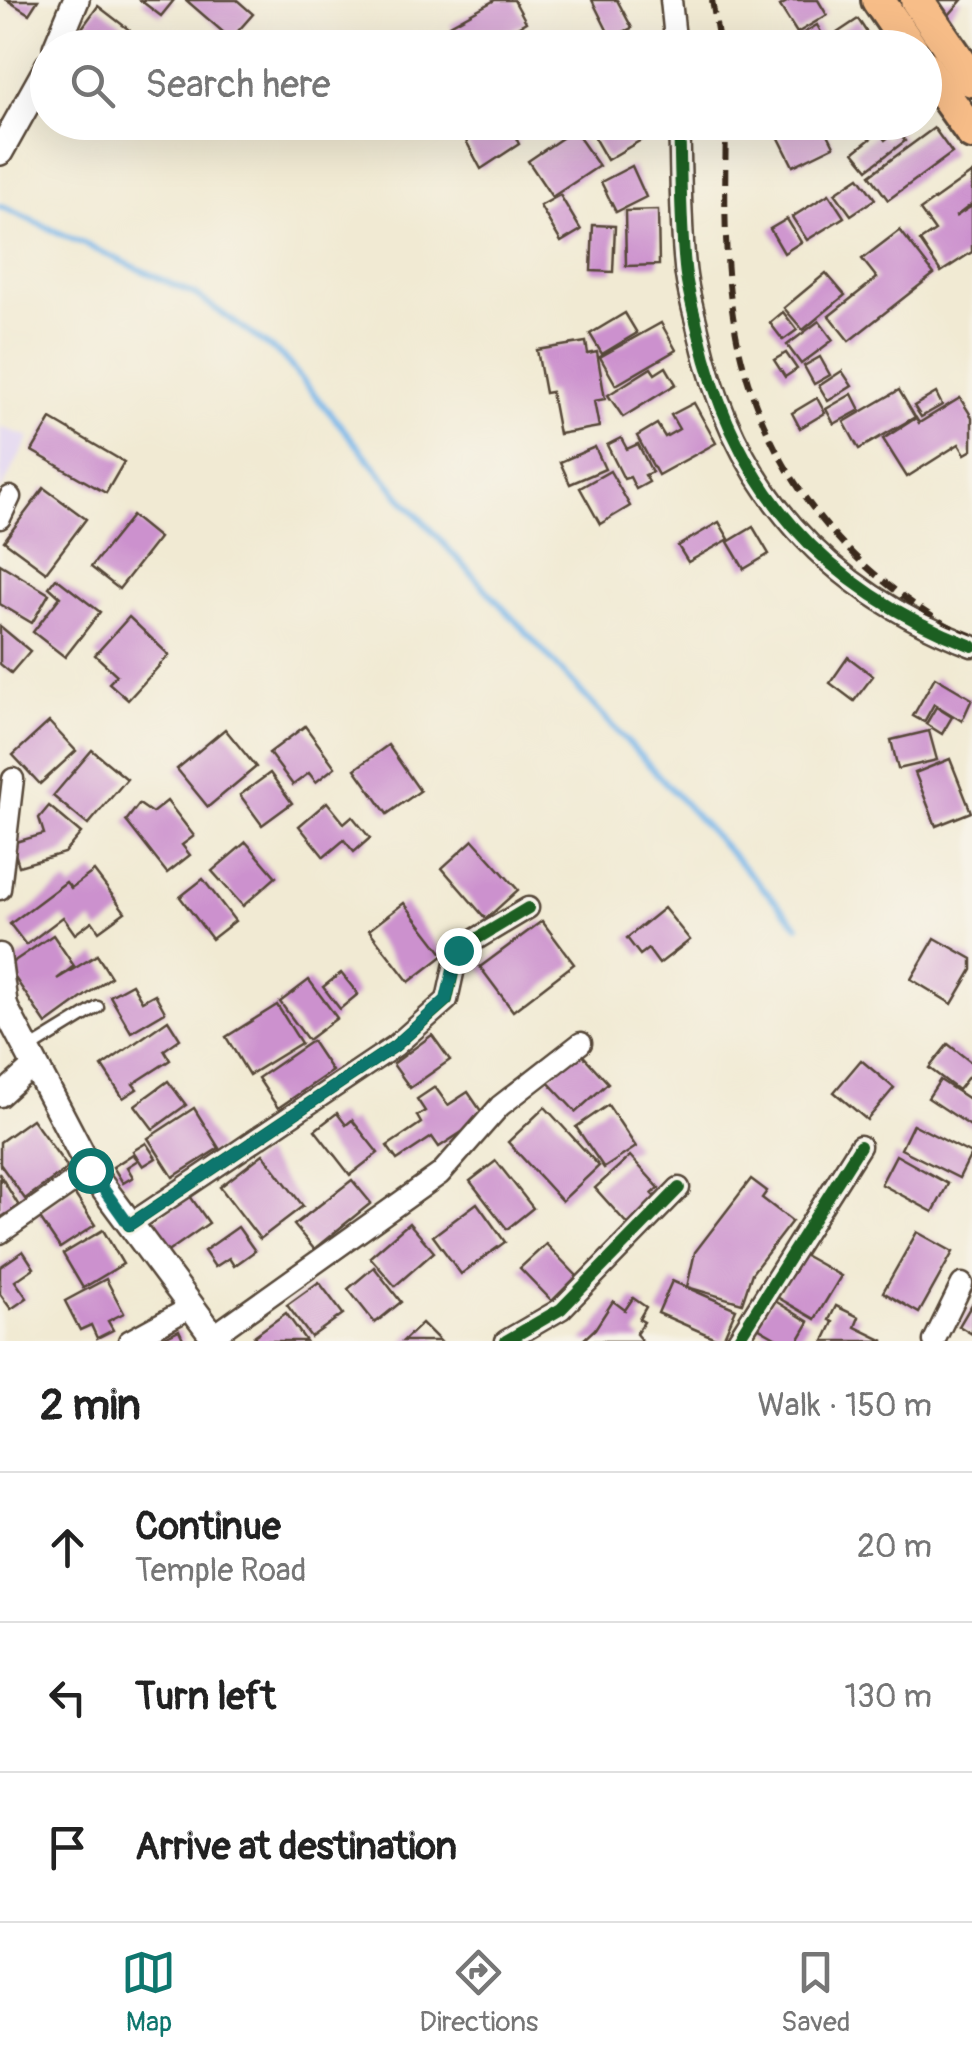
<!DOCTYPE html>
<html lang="en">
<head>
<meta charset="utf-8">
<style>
	body { margin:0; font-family:Pangolin,sans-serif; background:#f6f6f6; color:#222 }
	.stop { position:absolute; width:30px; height:30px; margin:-22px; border:8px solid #0f766e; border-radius:50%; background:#fff }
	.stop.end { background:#0f766e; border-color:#fff; box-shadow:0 2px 10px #0008 }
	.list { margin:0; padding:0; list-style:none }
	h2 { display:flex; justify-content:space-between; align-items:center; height:130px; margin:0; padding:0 40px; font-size:42px }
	h2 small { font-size:32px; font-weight:400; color:#767676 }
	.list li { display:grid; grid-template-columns:65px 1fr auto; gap:30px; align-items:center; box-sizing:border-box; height:150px; padding:0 40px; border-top:2px solid #e0e0e0 }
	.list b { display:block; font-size:38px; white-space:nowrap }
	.list p { margin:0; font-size:32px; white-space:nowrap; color:#767676 }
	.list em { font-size:32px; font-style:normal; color:#767676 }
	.icon { flex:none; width:55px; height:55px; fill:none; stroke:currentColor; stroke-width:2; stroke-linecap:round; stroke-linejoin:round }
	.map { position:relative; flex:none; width:972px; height:1341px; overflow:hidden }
	.search { position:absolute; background:#fff; box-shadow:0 10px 40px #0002; left:30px; right:30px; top:30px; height:110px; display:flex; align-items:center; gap:25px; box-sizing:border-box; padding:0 35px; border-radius:55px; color:#767676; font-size:38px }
	.sheet { height:580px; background:#fff }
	nav { display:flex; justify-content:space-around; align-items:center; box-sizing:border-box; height:140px; border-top:2px solid #e0e0e0; background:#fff; font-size:28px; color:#767676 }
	nav a { display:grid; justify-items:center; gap:5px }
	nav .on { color:#0f766e }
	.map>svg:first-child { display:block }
</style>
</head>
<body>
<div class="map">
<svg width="972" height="1341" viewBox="0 0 972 1341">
	<rect width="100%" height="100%" fill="#f7f3e8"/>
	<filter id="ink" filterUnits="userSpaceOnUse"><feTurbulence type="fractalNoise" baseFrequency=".01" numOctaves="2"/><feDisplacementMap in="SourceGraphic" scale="20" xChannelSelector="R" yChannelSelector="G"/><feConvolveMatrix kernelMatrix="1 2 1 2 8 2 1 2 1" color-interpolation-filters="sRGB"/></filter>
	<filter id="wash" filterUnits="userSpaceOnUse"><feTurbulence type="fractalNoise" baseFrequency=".0048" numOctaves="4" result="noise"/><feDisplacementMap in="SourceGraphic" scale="40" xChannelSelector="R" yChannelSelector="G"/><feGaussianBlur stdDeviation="2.25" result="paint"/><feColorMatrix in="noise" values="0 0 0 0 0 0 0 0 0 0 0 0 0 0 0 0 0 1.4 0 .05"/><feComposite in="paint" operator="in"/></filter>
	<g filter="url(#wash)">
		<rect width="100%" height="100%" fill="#f1ead3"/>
		<path fill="#e1d4f3" d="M0 427 30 437 0 492Z"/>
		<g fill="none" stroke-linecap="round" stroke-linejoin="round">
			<path stroke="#76b5e9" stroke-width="6" d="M0 206 196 295 282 356 406 503 798 926"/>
		</g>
		<g id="blocks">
			<g fill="#cc91ce">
				<path d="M7 0H38L29 14Z"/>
				<path d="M140 0H174L161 16Z"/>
				<path d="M186 0H237L253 14 231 39Z"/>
				<path d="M495 0H514L526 22 480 48H476L472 40 462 46 450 25Z"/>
				<path d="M592 0H617L632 28 611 38Z"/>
				<path d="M790 0H818L827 15 797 33 780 6Z"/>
				<path d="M928 0H962L941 24Z"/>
				<path d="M98 6 141 39 135 48H107L82 28Z"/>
				<path d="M858 19 873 42 864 48H834L828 39Z"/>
				<path d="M817 25 830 48H779Z"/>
				<path d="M515 31 521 41 535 33 543 48H486Z"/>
				<path d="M599 35 606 48H576Z"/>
				<path d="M456 122H508L519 144 481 169Z"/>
				<path d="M585 122H647L653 133 607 160Z"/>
				<path d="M791 122H822L834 146 793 166 775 130Z"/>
				<path d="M934 128 952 153 888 200 870 175Z"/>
				<path d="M574 130 599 166 552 197 528 161Z"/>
				<path d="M897 130 905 141 868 169 854 152 879 132 885 140Z"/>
				<path d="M632 166 646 197 616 212 601 182Z"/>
				<path d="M972 173V204L955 217 972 206V252L941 272 920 241 935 231 920 210Z"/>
				<path d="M859 177 875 199 851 215 835 193Z"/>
				<path d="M829 194 844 217 807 240 792 217Z"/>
				<path d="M560 195 581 230 561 242 540 206Z"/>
				<path d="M658 210 659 265 626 266 625 211Z"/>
				<path d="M787 219 801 242 784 253 770 229Z"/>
				<path d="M593 225 615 226 613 272 591 271Z"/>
				<path d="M900 230 934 274 849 341 829 316 877 278 862 259Z"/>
				<path d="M826 273 845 295 803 330 784 308Z"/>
				<path d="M783 312 797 330 783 340 770 323Z"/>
				<path d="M625 313 637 333 602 354 590 334Z"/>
				<path d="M819 321 833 340 801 364 787 345Z"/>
				<path d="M661 323 676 350 616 385 600 357Z"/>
				<path d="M586 342 588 354 597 352 605 399 594 401 599 427 559 434 551 392 545 393 537 350Z"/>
				<path d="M786 353 797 369 785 377 774 360Z"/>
				<path d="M820 357 830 375 814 384 804 366Z"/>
				<path d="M666 367 676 384 623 417 608 395 651 368 655 374Z"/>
				<path d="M842 371 852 386 828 401 819 386Z"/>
				<path d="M899 390 915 417 859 449 844 422Z"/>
				<path d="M936 393 942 405 921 417 914 406Z"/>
				<path d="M852 394 860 410 834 424 826 409Z"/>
				<path d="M817 398 825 413 800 428 792 413Z"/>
				<path d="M960 398 972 417V450L965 454 959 444 907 477 883 439 916 418 919 423Z"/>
				<path d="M694 403 716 443 658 475 637 436 657 424 665 437 679 429 671 415Z"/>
				<path d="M51 419 124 462 106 493 32 451Z"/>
				<path d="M621 438 627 449 638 444 652 472 645 475 649 482 636 489 630 477 624 479 607 445Z"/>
				<path d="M595 447 605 469 570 484 560 462Z"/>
				<path d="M610 471 630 506 600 524 580 488Z"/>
				<path d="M44 488 86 519 46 572 4 541Z"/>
				<path d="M132 516 159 538 119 589 91 567Z"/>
				<path d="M719 522 729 539 688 562 678 546Z"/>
				<path d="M753 527 769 554 744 569 728 542Z"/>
				<path d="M0 564 49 594 32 623 0 604Z"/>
				<path d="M56 578 100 612 65 657 33 632 60 597 49 587Z"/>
				<path d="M129 617 169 655 128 700 109 683 117 675 95 655Z"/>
				<path d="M0 626 30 651 11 673 0 664Z"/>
				<path d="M848 657 873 676 854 701 830 683Z"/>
				<path d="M935 677 972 699 962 721 934 704 924 722 913 716Z"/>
				<path d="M936 707 952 717 942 734 926 724Z"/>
				<path d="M49 722 76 751 40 784 13 755Z"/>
				<path d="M305 726 335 767 316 782 309 773 293 785 269 753Z"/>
				<path d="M225 729 256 767 208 807 177 769Z"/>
				<path d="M929 731 937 760 898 769 891 740Z"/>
				<path d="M388 745 420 791 387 814 355 769Z"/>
				<path d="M92 750 127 779 88 825 53 796Z"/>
				<path d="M950 759 971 812 936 826 915 773Z"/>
				<path d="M270 773 292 803 262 825 240 795Z"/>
				<path d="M167 801 194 836 182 845 190 855 167 873 126 821 139 804 152 813Z"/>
				<path d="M327 802 344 823 352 816 370 838 354 852 344 840 324 857 299 826Z"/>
				<path d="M49 806 81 833 64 853 19 866 12 843 44 834 39 818Z"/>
				<path d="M473 840 518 890 486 919 442 868Z"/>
				<path d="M246 842 276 877 243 906 212 871Z"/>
				<path d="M94 871 125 912 99 931 92 921 75 934 63 917 26 945 10 924 66 882 71 888Z"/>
				<path d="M203 879 235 921 212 939 180 897Z"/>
				<path d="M404 903 444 955 409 982 369 930Z"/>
				<path d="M664 908 690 940 659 964 648 949 640 955 627 938Z"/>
				<path d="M542 921 574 964 513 1011 480 967Z"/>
				<path d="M53 935 74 966 57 979 97 955 111 977 46 1024 7 966Z"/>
				<path d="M935 938 972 959V970L952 1004 911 979Z"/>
				<path d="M341 973 358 994 340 1009 323 987Z"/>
				<path d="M309 980 337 1018 308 1040 280 1002Z"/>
				<path d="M132 984 142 1001 155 994 165 1012 131 1032 110 996Z"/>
				<path d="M277 1005 301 1043 249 1075 226 1037Z"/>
				<path d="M168 1020 180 1039 164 1050 170 1060 133 1084 137 1089 123 1098 102 1066Z"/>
				<path d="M432 1035 450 1060 410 1088 393 1064Z"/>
				<path d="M312 1041 332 1071 278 1108 258 1078Z"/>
				<path d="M948 1044 972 1063V1072L958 1090 929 1068Z"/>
				<path d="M578 1050 608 1083 576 1112 546 1080Z"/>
				<path d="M861 1060 894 1088 867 1120 834 1092Z"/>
				<path d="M940 1080 972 1101V1127L928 1098Z"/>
				<path d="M168 1081 186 1105 153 1129 135 1105Z"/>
				<path d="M435 1087 448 1105 468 1092 485 1117 439 1147 432 1137 397 1160 387 1146 421 1123 417 1116 425 1111 417 1099Z"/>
				<path d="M608 1105 636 1147 604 1168 576 1127Z"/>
				<path d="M545 1107 599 1166 562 1201 508 1142Z"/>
				<path d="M194 1108 219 1148 173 1177 148 1138Z"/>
				<path d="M337 1113 346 1125 352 1120 378 1153 350 1175 315 1130Z"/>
				<path d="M32 1119 68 1168 25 1199 0 1164V1142Z"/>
				<path d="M913 1124 971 1154 959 1178 901 1149Z"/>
				<path d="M146 1143 156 1158 143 1166 133 1151Z"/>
				<path d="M133 1154 138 1160 127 1167 133 1177 123 1183 113 1167Z"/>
				<path d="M263 1154 303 1206 260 1239 220 1187Z"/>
				<path d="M896 1155 948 1184 933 1212 881 1184Z"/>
				<path d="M630 1156 659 1188 652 1194 658 1200 629 1226 595 1188Z"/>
				<path d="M496 1161 533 1208 507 1229 470 1181Z"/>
				<path d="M0 1175 19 1206 0 1218Z"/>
				<path d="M751 1179 767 1191 762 1198 792 1221 752 1273 742 1303 687 1287 695 1252Z"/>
				<path d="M352 1180 371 1203 314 1249 294 1225Z"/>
				<path d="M72 1190 95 1225 60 1248 37 1214Z"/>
				<path d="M190 1196 209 1223 166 1253 147 1226Z"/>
				<path d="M477 1203 505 1242 461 1274 433 1236Z"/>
				<path d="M409 1223 434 1252 395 1286 370 1257Z"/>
				<path d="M238 1227 255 1251 234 1266 229 1258 215 1267 204 1251Z"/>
				<path d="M103 1230 123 1264 83 1288 63 1254Z"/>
				<path d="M917 1232 953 1252 919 1313 883 1292Z"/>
				<path d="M546 1244 577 1276 552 1301 520 1268Z"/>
				<path d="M23 1251 34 1268 15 1281 27 1298 11 1309 0 1294V1267Z"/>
				<path d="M802 1254 841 1276 815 1319 777 1297Z"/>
				<path d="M374 1267 401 1302 375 1323 348 1289Z"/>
				<path d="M106 1279 124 1313 108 1321 113 1330 97 1338 91 1325 80 1330 65 1301Z"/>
				<path d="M672 1281 736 1309 722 1341 658 1313Z"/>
				<path d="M319 1282 343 1314 311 1337 287 1305Z"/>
				<path d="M633 1298 646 1307 639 1319 644 1322 636 1334 642 1341H582L595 1329 613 1301 625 1310Z"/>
				<path d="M772 1299 809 1322 798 1341H782L756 1326Z"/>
				<path d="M972 1304V1334L959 1326Z"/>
				<path d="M836 1306 859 1317 855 1327 884 1341H824L833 1322 829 1320Z"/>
				<path d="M286 1313 306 1341H258L254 1336Z"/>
				<path d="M422 1323 440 1341H403Z"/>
				<path d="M179 1330 184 1341H157Z"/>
			</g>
		</g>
	</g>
	<g filter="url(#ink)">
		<use href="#blocks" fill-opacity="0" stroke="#564739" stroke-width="2.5"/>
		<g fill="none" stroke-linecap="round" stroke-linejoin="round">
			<defs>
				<path id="service" d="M28 1050 98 1007"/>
				<g id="minor">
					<path d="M671 0 676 48"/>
					<path d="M679 122C681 170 680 219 685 267 687 290 694 312 699 334 734 488 825 590 972 646"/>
					<path d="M0 518 10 497"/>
					<path d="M0 889 13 779"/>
					<path d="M0 954 7 1006"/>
					<path d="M0 1096 34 1065"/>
					<path d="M129 1225 395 1046 447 1000 458 950 528 908"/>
					<path d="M0 1233 90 1170"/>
					<path d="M213 1336 440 1174 500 1106 581 1043"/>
					<path d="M129 1341 191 1307"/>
					<path d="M506 1341 561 1309 679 1188"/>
					<path d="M737 1341 860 1146"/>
					<path d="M934 1341 962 1284"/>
				</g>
				<g id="tertiary">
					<path d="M56 48 76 0"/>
					<path d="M0 152 48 66"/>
					<path d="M0 998 90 1170 217 1341"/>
				</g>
				<g id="trunk">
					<path d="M878 0 911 48"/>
					<path d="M917 0 972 80"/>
					<path d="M924 66 972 133"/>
				</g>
			</defs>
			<use href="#service" stroke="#564739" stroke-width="15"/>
			<use href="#minor" stroke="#564739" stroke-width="25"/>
			<use href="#tertiary" stroke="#564739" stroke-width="30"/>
			<use href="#trunk" stroke="#564739" stroke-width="38"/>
			<use href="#service" stroke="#fff" stroke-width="10"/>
			<use href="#minor" stroke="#fff" stroke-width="20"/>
			<use href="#tertiary" stroke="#fff" stroke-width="25"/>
			<use href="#trunk" stroke="#f7bd88" stroke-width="32"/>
			<g stroke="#3b2a1e" stroke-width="6" stroke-dasharray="15 8" stroke-linecap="butt">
				<path d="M712 0 720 48"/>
				<path d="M726 122C725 191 723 261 735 328 752 426 805 518 882 580 908 601 940 625 972 636"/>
			</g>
			<defs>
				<g id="cycleway">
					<path d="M679 122C681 170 680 219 685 267 687 290 694 312 699 334 734 488 825 590 972 646"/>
					<path d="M129 1225 395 1046 447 1000 458 950 528 908"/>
					<path d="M506 1341 561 1309 679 1188"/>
					<path d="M737 1341 860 1146"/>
				</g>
			</defs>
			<use href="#cycleway" stroke="#f7f3e8" stroke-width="19"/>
			<use href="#cycleway" stroke="#1b5e20" stroke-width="12"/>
		</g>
	</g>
	<g fill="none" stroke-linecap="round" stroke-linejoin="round" filter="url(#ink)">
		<path stroke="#0f766e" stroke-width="12" d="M90 1170 129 1225 395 1046 446 1000 458 950"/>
	</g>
</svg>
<div class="stop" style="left:90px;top:1170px"></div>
<div class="stop end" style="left:458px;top:950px"></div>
<div class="search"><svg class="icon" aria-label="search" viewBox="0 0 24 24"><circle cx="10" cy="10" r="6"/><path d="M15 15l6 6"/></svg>Search here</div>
</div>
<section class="sheet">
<h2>2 min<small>Walk · 150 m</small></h2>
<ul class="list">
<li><svg class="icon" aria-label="ahead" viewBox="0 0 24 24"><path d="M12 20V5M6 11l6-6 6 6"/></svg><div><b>Continue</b><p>Temple Road</p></div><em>20 m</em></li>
<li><svg class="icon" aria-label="left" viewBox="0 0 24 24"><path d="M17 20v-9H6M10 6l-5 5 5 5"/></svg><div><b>Turn left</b></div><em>130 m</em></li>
<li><svg class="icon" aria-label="arrive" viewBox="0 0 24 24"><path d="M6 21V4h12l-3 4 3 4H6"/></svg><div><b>Arrive at destination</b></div></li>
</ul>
</section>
<nav>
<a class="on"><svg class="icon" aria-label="map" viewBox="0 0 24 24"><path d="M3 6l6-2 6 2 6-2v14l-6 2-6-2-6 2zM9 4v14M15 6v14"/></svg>Map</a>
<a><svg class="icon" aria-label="directions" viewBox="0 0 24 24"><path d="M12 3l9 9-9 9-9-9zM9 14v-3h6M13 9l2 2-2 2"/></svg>Directions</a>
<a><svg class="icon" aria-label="saved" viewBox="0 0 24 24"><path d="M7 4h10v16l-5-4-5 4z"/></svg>Saved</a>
</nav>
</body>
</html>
